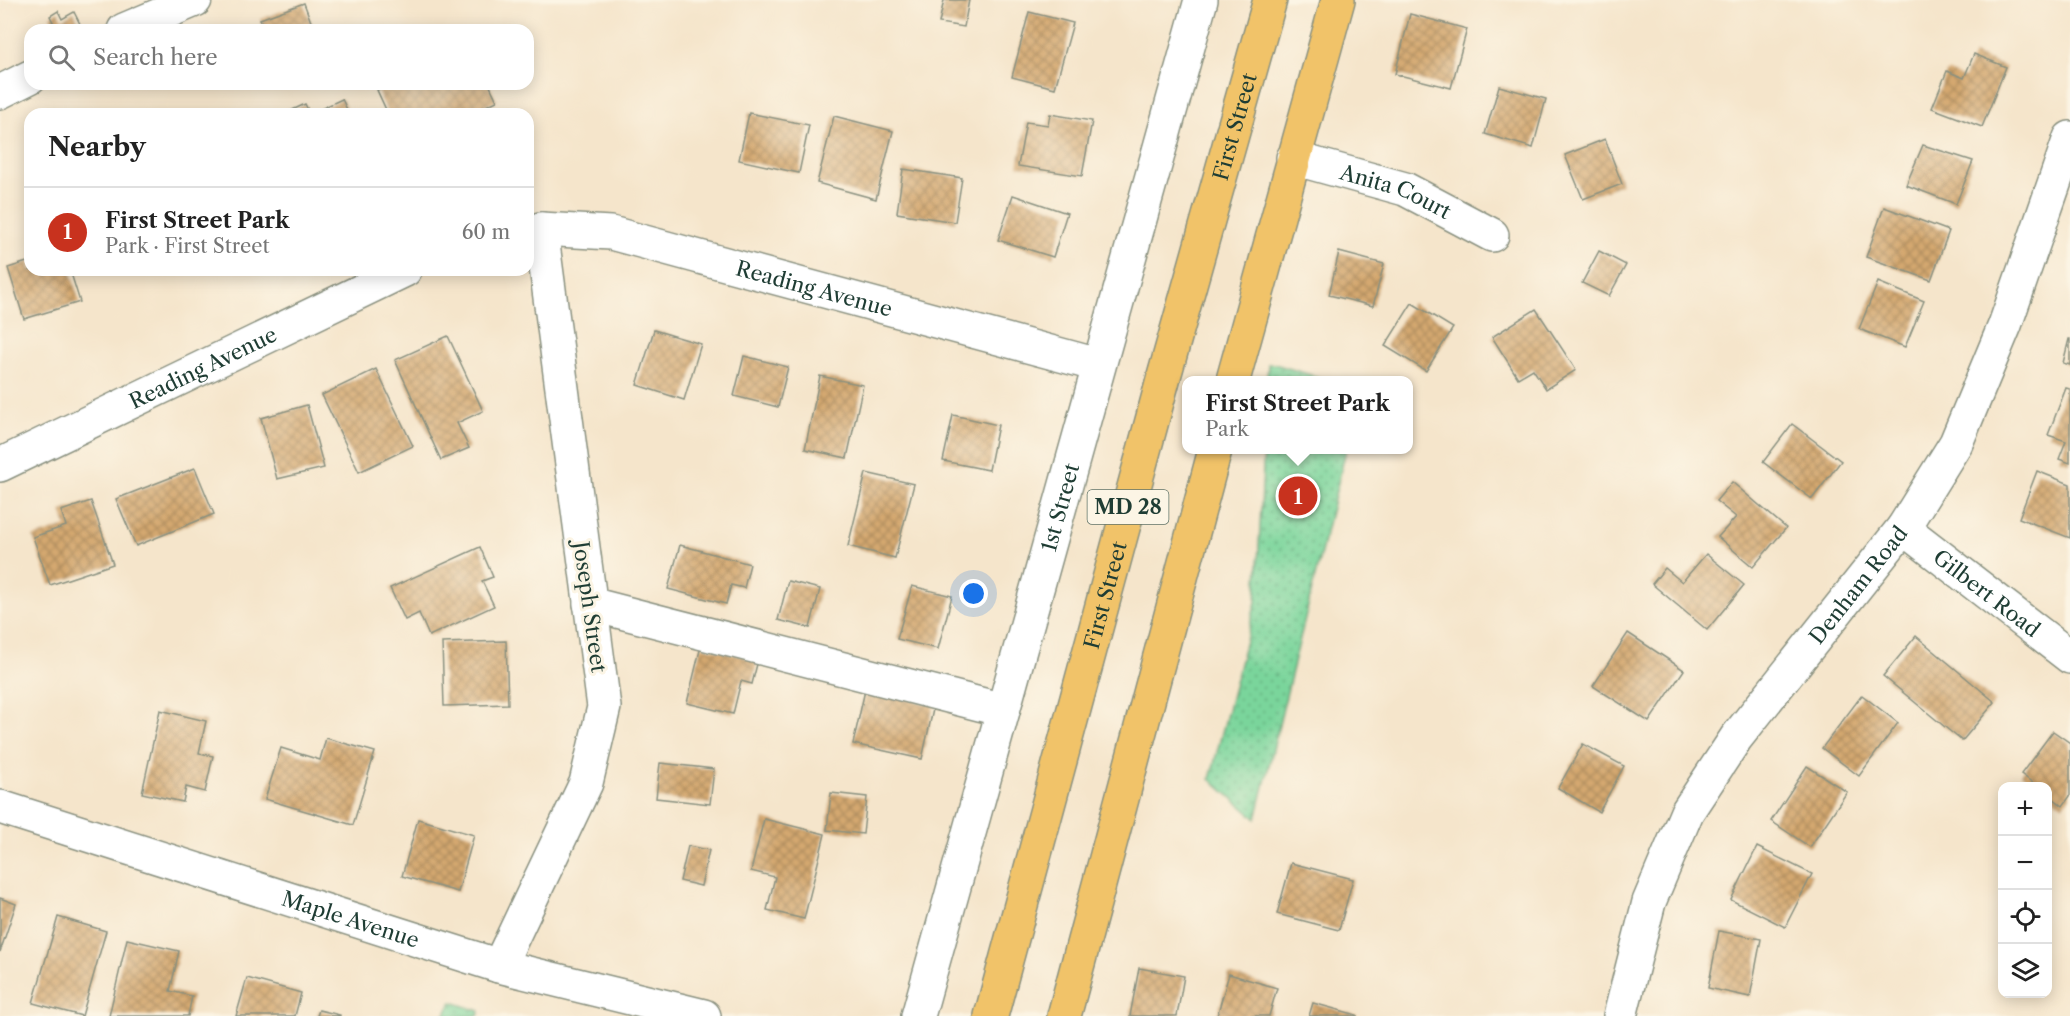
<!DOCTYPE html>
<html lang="en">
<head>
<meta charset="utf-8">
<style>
	body { margin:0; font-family:"Libre Caslon Text",serif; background:#f2f2f2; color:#222 }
	.controls { position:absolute; right:18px; bottom:18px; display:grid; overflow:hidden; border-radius:12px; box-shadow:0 3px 15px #0003 }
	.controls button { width:54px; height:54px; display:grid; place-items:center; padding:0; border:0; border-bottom:2px solid #e0e0e0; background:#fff; color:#222; font:30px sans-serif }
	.you { position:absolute; left:974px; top:594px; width:21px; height:21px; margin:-15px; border:4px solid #fff; border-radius:50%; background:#1a73e8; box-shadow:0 0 0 9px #1a73e833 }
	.badge { display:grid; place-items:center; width:39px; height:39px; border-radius:50%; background:#c8321e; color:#fff; font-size:20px; font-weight:700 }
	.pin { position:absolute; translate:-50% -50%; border:3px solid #fff; box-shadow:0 2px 6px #0006 }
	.popup { position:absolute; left:1182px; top:376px; width:231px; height:78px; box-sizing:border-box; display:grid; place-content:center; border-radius:12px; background:#fff; filter:drop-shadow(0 2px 4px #0005); font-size:20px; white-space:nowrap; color:#767676 }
	.popup b { font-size:22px; color:#222 }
	.popup::after { content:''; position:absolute; left:50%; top:100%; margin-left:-12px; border:12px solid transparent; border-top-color:#fff }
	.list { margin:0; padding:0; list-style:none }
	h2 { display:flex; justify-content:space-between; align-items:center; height:78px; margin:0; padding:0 24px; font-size:26px }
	h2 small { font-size:20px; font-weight:400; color:#767676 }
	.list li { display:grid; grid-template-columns:39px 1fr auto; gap:18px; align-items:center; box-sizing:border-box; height:90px; padding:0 24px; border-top:2px solid #e0e0e0 }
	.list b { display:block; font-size:22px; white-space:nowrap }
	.list p { margin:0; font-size:20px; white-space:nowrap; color:#767676 }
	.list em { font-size:20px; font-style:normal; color:#767676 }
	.icon { flex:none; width:33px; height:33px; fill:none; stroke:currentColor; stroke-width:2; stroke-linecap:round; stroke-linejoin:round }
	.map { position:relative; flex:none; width:2070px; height:1016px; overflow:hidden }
	.search { position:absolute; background:#fff; box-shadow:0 3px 15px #0003; left:24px; top:24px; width:510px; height:66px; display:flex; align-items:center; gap:15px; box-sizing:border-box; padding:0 21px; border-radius:18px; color:#767676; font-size:22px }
	.panel { position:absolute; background:#fff; box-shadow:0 3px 15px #0003; left:24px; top:108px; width:510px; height:168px; border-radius:18px }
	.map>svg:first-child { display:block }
</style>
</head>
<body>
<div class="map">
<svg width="2070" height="1016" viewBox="0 0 2070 1016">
	<defs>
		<pattern id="park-dots" width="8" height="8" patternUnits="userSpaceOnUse" patternTransform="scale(1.5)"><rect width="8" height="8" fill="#7ad59b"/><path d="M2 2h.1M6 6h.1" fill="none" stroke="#63ae7f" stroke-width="1.8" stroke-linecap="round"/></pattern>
		<pattern id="building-cross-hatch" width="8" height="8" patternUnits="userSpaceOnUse" patternTransform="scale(1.5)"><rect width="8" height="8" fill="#d4a870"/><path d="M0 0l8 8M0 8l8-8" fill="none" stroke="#ab8a5d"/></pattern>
	</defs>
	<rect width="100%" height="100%" fill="#fcf5e5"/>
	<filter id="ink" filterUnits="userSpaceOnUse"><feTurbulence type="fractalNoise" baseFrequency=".0167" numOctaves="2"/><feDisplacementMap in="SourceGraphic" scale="12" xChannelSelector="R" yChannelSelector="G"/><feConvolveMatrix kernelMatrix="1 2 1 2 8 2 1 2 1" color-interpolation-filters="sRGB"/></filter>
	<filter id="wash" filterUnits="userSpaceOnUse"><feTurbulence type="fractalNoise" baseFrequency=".008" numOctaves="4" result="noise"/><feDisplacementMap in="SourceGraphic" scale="24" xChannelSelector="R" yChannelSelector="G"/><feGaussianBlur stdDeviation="1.35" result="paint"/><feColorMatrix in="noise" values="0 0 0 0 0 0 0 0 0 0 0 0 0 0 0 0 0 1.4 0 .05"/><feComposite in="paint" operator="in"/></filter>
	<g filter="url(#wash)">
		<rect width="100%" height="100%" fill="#f5e5cb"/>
		<g fill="url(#park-dots)" stroke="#4c8968" stroke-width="1.5">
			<path d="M1268 364H1275L1327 380H1267Z"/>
			<path d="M1264 450H1346L1256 819 1210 779 1256 602Z"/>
			<path d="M452 1002 480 1011 478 1016H444Z"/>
		</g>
		<g id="blocks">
			<g fill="url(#building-cross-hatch)">
				<path d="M944 0H969L964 27 939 23Z"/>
				<path d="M304 3 314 30H264L260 19Z"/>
				<path d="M58 11 62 19 74 12 83 30H57L50 16Z"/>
				<path d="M1029 12 1073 23 1055 88 1012 77Z"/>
				<path d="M1410 14 1467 29 1451 88 1395 74Z"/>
				<path d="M1974 54 2006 67 1982 127 1932 108 1947 71 1964 78Z"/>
				<path d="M390 84H489L497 101 469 114H388L377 90Z"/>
				<path d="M1499 86 1546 99 1533 148 1485 134Z"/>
				<path d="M342 99 349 114H284L305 104 310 114Z"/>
				<path d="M749 113 809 125 799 173 739 160Z"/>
				<path d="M1050 114 1092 121 1082 176 1018 166 1026 122 1048 125Z"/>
				<path d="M834 116 893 131 876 199 817 183Z"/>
				<path d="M1605 139 1622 184 1583 199 1565 155Z"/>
				<path d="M1923 145 1973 161 1956 204 1906 185Z"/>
				<path d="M903 169 962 178 955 222 897 213Z"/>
				<path d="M1013 195 1067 213 1053 257 998 240Z"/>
				<path d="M1884 207 1949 231 1931 280 1866 257Z"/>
				<path d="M1599 251 1626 265 1609 296 1582 283Z"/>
				<path d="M1339 252 1384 264 1373 306 1329 295Z"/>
				<path d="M30 261V270H70L80 302 24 319 8 268Z"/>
				<path d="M1878 282 1924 301 1905 347 1859 329Z"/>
				<path d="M1412 303 1453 328 1426 371 1385 346Z"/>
				<path d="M1536 309 1576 370 1546 389 1533 369 1518 378 1492 337Z"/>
				<path d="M654 330 701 344 684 400 637 385Z"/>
				<path d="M448 336 483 411 457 423 469 448 441 460 395 360Z"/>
				<path d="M2069 339H2070V365L2063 363Z"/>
				<path d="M744 356 788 367 778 407 734 396Z"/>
				<path d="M376 369 413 446 359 472 322 395Z"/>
				<path d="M820 376 863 385 847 458 805 449Z"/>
				<path d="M2066 388 2070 389V463L2059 459 2066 441 2048 435Z"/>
				<path d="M307 405 324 468 277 479 261 418Z"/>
				<path d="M953 415 998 425 989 470 943 461Z"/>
				<path d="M1792 424 1841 461 1812 499 1763 462Z"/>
				<path d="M195 468 214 514 136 546 116 499Z"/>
				<path d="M2037 471 2070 484V538L2019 518Z"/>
				<path d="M866 473 914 484 895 558 848 546Z"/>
				<path d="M1732 482 1786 528 1753 567 1718 537 1736 517 1716 501Z"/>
				<path d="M91 501 113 564 50 585 33 537 66 526 61 511Z"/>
				<path d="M680 545 750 564 744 588 731 585 726 604 668 589Z"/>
				<path d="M480 547 493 577 482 581 494 606 429 636 419 613 405 620 390 588Z"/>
				<path d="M1706 554 1744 585 1707 630 1652 584 1665 568 1682 582Z"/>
				<path d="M788 581 820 589 810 628 778 620Z"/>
				<path d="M912 586 952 596 938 649 897 639Z"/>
				<path d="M1628 633 1684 670 1649 722 1593 686Z"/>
				<path d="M1916 636 1995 702 1962 741 1883 676Z"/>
				<path d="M506 641 508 704 444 706 442 643Z"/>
				<path d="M701 646 758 660 752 684 741 681 733 714 687 703Z"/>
				<path d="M865 690 934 705 922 759 853 744Z"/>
				<path d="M1862 695 1898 723 1859 776 1822 748Z"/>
				<path d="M160 710 206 721 199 753 213 756 205 792 186 787 183 802 142 793Z"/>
				<path d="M2053 731 2070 743V796L2063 806 2048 794V786H2037L2021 774Z"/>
				<path d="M326 738 375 752 353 825 265 799 281 748 320 760Z"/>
				<path d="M1583 744 1624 766 1599 812 1558 788Z"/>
				<path d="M660 763 714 769 710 804 656 798Z"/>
				<path d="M1807 766 1847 792 1810 847 1771 821Z"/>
				<path d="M831 793 867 797 863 834 827 830Z"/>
				<path d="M418 819 474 835 458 892 402 876Z"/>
				<path d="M764 819 825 834 804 919 767 910 775 877 751 871Z"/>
				<path d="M688 846 709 850 701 886 680 881Z"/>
				<path d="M1757 847 1812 874 1785 927 1731 900Z"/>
				<path d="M1291 863 1353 879 1339 930 1277 914Z"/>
				<path d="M0 898 16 904 0 952Z"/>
				<path d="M58 917 106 931 82 1016 33 1003Z"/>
				<path d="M1719 931 1761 939 1750 997 1708 988Z"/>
				<path d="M127 939 179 951 170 991 192 996 188 1016H109Z"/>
				<path d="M1139 968 1184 976 1177 1016H1130Z"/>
				<path d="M1229 974 1277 988 1269 1016H1217Z"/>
				<path d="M247 978 301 993 295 1016H236Z"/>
				<path d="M1313 1003 1357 1015V1016H1309Z"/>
				<path d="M319 1010 340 1015V1016H317Z"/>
			</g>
		</g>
	</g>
	<g filter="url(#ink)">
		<use href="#blocks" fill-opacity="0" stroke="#8a9180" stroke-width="1.5"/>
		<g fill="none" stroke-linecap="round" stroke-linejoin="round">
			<defs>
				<g id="minor">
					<path d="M124 30 195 0"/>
					<path d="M0 92 30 77"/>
					<path id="s1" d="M1293 158 1405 189 1492 235"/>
					<path id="s2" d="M528 232 541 229 611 233 1098 365"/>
					<path id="s3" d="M0 465 405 270"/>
					<path id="s4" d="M1903 528 2070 657"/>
					<path d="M590 604 1003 710"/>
					<path id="s5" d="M0 807 499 966 704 1016"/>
					<path d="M499 966 586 783 604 707 541 229"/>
					<path id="s6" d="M918 1016 1201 0"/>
					<path id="s7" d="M1620 1016 1649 902 1687 812 1736 738 1903 528 1956 443 2005 325 2070 138"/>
				</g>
				<g id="major">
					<path d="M1233 380 1338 0"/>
					<path id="s8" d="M991 1016 1163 380 1270 0"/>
					<path d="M1064 1016 1215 450"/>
				</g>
			</defs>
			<use href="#minor" stroke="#8a9180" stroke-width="36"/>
			<use href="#major" stroke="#8a9180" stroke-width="36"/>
			<use href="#minor" stroke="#fff" stroke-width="33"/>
			<use href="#major" stroke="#f1c369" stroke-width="33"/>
		</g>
	</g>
	<g text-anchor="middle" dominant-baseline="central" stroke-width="6" stroke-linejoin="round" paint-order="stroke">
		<rect fill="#fcf5e5" stroke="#617469" stroke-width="1.5" x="1087.5" y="490" width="81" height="34" rx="4.5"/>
		<g font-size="20" font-weight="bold" fill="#1f3d34">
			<text x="1128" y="507">MD 28</text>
		</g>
		<g font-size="21" fill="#1f3d34" stroke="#fcf5e5">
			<text stroke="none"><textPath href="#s8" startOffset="922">First Street</textPath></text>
			<text stroke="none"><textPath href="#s1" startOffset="108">Anita Court</textPath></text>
			<text stroke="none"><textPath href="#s2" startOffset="294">Reading Avenue</textPath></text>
			<text stroke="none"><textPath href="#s3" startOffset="225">Reading Avenue</textPath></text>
			<text stroke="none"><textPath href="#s6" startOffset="528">1st Street</textPath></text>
			<text stroke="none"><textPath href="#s7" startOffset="500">Denham Road</textPath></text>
			<text stroke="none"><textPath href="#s4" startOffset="106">Gilbert Road</textPath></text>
			<text stroke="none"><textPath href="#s8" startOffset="436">First Street</textPath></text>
			<text transform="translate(590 607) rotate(82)">Joseph Street</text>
			<text stroke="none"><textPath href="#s5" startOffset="368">Maple Avenue</textPath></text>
		</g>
	</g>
</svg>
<div class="controls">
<button>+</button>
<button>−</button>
<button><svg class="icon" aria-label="locate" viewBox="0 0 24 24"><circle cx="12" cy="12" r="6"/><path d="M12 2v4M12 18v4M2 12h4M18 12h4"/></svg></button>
<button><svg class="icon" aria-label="layers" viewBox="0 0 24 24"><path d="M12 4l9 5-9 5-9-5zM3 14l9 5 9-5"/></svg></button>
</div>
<div class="you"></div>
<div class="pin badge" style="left:1298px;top:496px">1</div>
<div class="popup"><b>First Street Park</b>Park</div>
<div class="search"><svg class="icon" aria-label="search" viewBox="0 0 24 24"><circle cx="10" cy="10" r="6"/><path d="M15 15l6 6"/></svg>Search here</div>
<section class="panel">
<h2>Nearby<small></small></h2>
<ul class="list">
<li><span class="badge">1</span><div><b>First Street Park</b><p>Park · First Street</p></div><em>60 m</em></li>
</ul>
</section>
</div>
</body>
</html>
